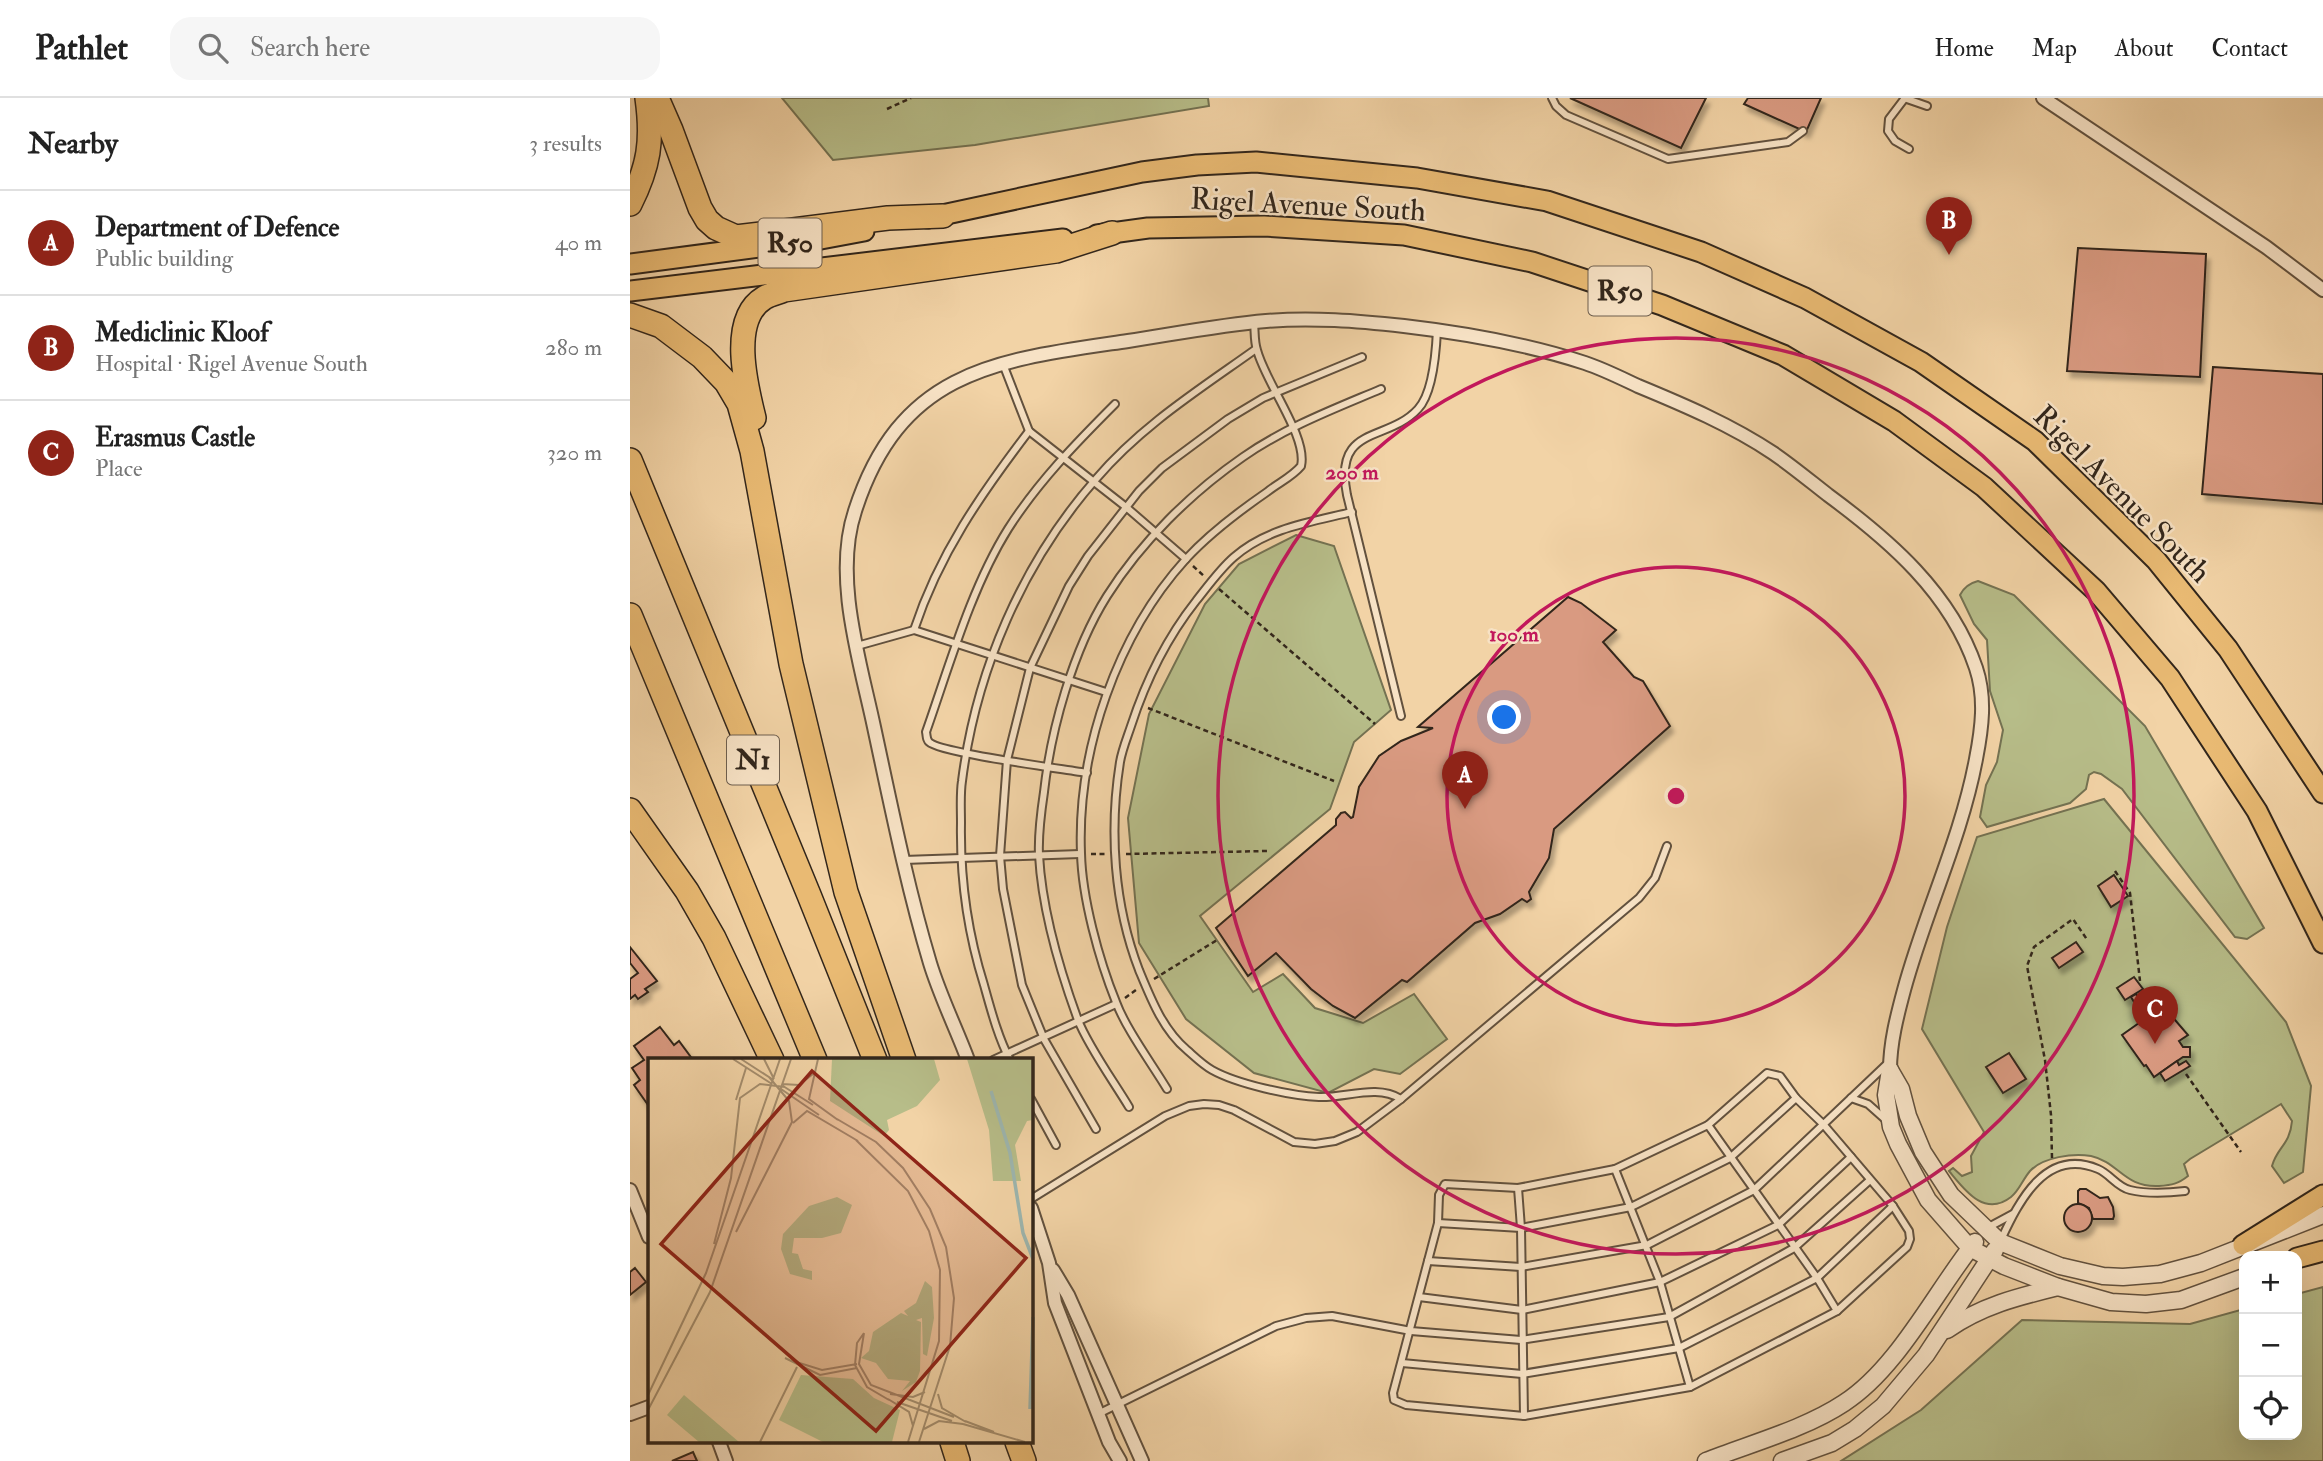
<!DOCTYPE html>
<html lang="en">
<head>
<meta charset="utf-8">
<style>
	body { margin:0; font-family:"IM FELL Double Pica",serif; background:#f6f6f6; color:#222 }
	.controls { position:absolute; right:21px; bottom:21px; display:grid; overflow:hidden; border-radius:14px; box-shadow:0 7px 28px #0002 }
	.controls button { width:63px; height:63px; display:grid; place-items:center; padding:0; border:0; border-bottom:2px solid #e0e0e0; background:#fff; color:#222; font:35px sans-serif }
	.you { position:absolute; left:875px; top:620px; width:24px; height:24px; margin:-18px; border:5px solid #fff; border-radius:50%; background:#1a73e8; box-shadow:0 0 0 10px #1a73e833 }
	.badge { display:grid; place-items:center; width:46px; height:46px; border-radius:50%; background:#8f2418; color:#fff; font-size:23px; font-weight:700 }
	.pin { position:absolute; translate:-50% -58px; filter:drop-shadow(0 2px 4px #0008) }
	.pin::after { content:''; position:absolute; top:37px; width:24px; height:21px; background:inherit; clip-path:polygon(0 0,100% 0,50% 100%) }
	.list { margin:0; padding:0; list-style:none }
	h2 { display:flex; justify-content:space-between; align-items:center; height:91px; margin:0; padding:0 28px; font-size:30px }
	h2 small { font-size:23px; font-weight:400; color:#767676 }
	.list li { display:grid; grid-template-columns:46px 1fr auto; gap:21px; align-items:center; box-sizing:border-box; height:105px; padding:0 28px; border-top:2px solid #e0e0e0 }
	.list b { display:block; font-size:26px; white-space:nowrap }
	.list p { margin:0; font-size:23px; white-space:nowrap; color:#767676 }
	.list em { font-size:23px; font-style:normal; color:#767676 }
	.icon { flex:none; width:38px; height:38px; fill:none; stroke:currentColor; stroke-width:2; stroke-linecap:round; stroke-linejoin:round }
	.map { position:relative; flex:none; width:1693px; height:1363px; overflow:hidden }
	header { display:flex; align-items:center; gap:42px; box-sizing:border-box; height:98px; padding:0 35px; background:#fff; border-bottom:2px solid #e0e0e0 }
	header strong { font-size:33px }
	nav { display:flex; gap:38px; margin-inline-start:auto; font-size:24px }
	.search { width:490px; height:63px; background:#f6f6f6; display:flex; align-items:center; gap:18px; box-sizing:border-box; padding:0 24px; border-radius:21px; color:#767676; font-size:26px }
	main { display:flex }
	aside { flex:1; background:#fff }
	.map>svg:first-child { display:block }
</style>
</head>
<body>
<header>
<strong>Pathlet</strong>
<div class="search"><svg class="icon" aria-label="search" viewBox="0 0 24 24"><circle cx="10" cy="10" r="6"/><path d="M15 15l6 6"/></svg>Search here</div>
<nav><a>Home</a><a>Map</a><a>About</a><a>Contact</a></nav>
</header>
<main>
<aside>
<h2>Nearby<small>3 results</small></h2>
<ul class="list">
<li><span class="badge">A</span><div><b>Department of Defence</b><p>Public building</p></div><em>40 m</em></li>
<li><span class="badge">B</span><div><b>Mediclinic Kloof</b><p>Hospital · Rigel Avenue South</p></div><em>280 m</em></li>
<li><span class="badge">C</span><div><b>Erasmus Castle</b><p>Place</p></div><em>320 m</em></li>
</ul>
</aside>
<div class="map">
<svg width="1693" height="1363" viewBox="0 0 1693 1363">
	<defs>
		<filter id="shadow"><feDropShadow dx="3.5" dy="6" stdDeviation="2" flood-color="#0004"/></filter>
	</defs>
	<rect width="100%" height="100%" fill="#f2d3a6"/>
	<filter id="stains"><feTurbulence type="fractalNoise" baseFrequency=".00286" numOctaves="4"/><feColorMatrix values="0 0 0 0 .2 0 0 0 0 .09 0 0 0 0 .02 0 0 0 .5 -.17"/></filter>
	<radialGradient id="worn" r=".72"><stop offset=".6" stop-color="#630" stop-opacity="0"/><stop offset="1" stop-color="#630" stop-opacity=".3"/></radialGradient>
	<g fill="#b7bd89" stroke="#747252" stroke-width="2">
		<path d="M152 0H578L579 8 345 47 203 62Z"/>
		<path d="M666 437 704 448 761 612 724 644 700 711 570 818 623 894 653 876 685 910 733 925 784 896 817 941 770 976 744 971 698 995 624 975 556 921 509 845 498 720 519 616 575 506 609 466Z"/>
		<path d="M1348 483 1384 497 1515 628 1634 830 1617 841 1605 839 1492 691 1471 676 1464 674 1459 677 1456 691 1440 705 1357 729 1350 719 1356 687 1367 664 1373 632 1360 593 1357 542 1344 526 1330 497C1334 489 1340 485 1348 483Z"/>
		<path d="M1474 701 1656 924 1681 988 1673 1074 1654 1085 1642 1068C1647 1049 1660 1047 1662 1023L1651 1006 1560 1061 1554 1066 1558 1078C1548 1086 1542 1087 1529 1088 1494 1090 1489 1064 1461 1058 1443 1055 1413 1059 1400 1073 1393 1081 1389 1093 1381 1099 1354 1120 1334 1091 1319 1073L1323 1070 1332 1078 1342 1074 1341 1058 1354 1034 1292 931 1317 829 1347 739Z"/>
		<path d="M1693 1189V1363H1211L1291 1312 1392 1222 1560 1226 1614 1211V1337H1667V1196Z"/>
	</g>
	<g fill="#d99a81" stroke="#32261b" stroke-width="2" filter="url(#shadow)">
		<path d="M940 0H1076L1051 50Z"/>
		<path d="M1118 0H1191L1176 34 1114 6Z"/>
		<path d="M1448 150 1576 156 1570 279 1437 273Z"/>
		<path d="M1583 269 1693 276V406L1572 396Z"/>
		<path d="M938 499 951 505 986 532 973 544 1004 579 1013 583 1040 628 924 731 919 760 899 794 901 801 897 804 892 801 870 816 845 825 777 884 772 882 725 920 703 908 681 891 646 855 618 878 586 830 706 727V721L711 715 715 714 721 720 723 719 729 689 749 658 771 643 803 630 788 629Z"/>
		<path d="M1484 777 1498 798 1481 809 1468 788Z"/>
		<path d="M1446 844 1453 854 1429 870 1422 860Z"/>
		<path d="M0 849 27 883 15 891 18 894 8 901 5 897 0 901V881L8 875 0 865Z"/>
		<path d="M1504 879 1513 891 1495 902 1487 890Z"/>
		<path d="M1506 896 1520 917 1514 920 1501 899Z"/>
		<path d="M1533 908 1558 937 1549 943 1553 949H1560V959H1553L1524 979 1516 967 1514 968 1492 937Z"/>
		<path d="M30 929 44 947 49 943 63 962H19L18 1007 4 987 10 982 2 970 14 962 4 948Z"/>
		<path d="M1379 955 1396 981 1373 995 1356 969Z"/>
		<path d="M1547 963 1549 967 1556 963 1560 968 1535 983 1530 975Z"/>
		<path d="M1450 1091H1456L1470 1100 1478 1099 1483 1109 1484 1118 1483 1121H1463L1459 1110 1448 1105V1093Z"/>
		<circle cx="1448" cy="1120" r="14"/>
		<path d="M5 1170 16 1184 0 1197V1174Z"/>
		<path d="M63 1354 67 1363H42Z"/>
	</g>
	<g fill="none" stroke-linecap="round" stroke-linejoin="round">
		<defs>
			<g id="service">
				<path d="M922 0 926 8 936 17 1038 61 1158 44 1173 33"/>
				<path d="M1274 0 1297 8"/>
				<path d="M1275 0 1259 21 1258 33 1265 43 1279 51"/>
				<path d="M373 266 399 333 496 409 556 461"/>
				<path d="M722 414C681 424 637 430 604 459 590 471 578 488 566 503 536 541 516 582 501 628 497 640 492 652 490 664 479 733 484 807 509 872 521 901 533 932 557 952 565 959 573 967 582 972 607 986 661 998 689 999 717 1000 746 986 771 1001"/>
				<path d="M284 532C309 456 351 396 399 333"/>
				<path d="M227 548 284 532 476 594"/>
				<path d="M771 618 717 397C703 326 757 345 788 311 803 295 806 254 807 232"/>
				<path d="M457 675C434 671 310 655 299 644 296 641 297 638 296 634 319 569 341 490 378 431 408 384 446 345 485 306"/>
				<path d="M274 762 450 756"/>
				<path d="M363 962 486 906"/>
				<path d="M380 962C368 939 361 912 354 887 337 833 330 782 331 725 331 711 330 696 332 683 346 573 392 465 466 381 511 328 570 291 626 251"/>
				<path d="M1137 975 1150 978 1166 1000 1193 1026 1263 1108 1279 1133 1280 1141 1277 1149 1207 1213 1060 1289 894 1318 776 1307 764 1302 763 1295 808 1125 809 1097 815 1086 888 1090 985 1071 1078 1027Z"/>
				<path d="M537 991C522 966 496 931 486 904 469 862 452 800 451 755 447 652 487 537 556 461 580 435 608 414 637 394 648 385 662 379 671 368 678 339 635 284 627 252 624 243 625 233 624 225"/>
				<path d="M1221 1000 1238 1006 1256 1022"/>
				<path d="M401 1001 426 1047"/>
				<path d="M499 1009C484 984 458 948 448 922 429 870 412 812 409 757 408 736 411 714 414 694 421 631 443 552 477 498 511 444 561 395 613 359 656 329 704 311 751 291"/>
				<path d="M1078 1027 1187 1180 1207 1213"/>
				<path d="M466 1031 414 941 392 887 373 791 370 758 377 662 400 570 439 488 458 458 509 393 532 370 598 321 633 300 732 259"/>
				<path d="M985 1071 1030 1184 1060 1289"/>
				<path d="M888 1090 891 1130 894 1318"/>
				<path d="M401 1101 535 1018 559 1008 574 1006 589 1007 604 1012 664 1044 685 1046 705 1043 727 1034 771 1001 1009 800 1025 780 1037 748"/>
				<path d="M808 1125 891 1130 1001 1109 1100 1060 1166 1000"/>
				<path d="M1357 1130 1383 1116"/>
				<path d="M1371 1142C1389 1103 1416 1049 1468 1071 1480 1076 1487 1089 1500 1092 1517 1096 1538 1095 1555 1093"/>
				<path d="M798 1163 891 1169 1017 1147 1124 1092 1256 967"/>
				<path d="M789 1199 892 1212 1030 1184 1148 1127 1221 1059"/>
				<path d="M772 1265 892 1276 1049 1250 1187 1180 1263 1108"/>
				<path d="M468 1316 646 1228 676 1220 702 1218 781 1233 891 1242 1039 1219 1164 1150 1240 1082"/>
			</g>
			<g id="minor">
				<path d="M1413 0 1636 149 1693 192"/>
				<path d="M338 962C326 930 310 898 300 865 277 788 261 708 244 629 230 563 203 479 225 413 271 270 369 262 498 243 544 236 590 227 636 223 682 219 728 223 774 228 834 235 897 246 955 265 973 271 991 280 1008 288 1054 307 1101 327 1143 355 1162 368 1180 383 1198 397 1259 442 1321 495 1346 570 1356 600 1352 630 1346 661 1331 741 1295 814 1274 892 1267 918 1260 945 1260 972"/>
				<path d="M0 1092 19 1139"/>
				<path d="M401 1110 419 1165 425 1205 479 1344 490 1363"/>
				<path d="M423 1172 438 1197 512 1363"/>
				<path d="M0 1316 19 1309"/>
				<path d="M89 1344 96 1363"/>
			</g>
			<g id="tertiary">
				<path d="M1260 972 1271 991 1278 1018 1293 1054 1321 1097 1370 1144 1430 1168 1473 1178 1493 1179 1530 1176 1571 1165 1693 1117"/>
				<path d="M1260 972 1256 997 1261 1029 1268 1046 1298 1102 1340 1150 1374 1168 1428 1189 1481 1204 1516 1206 1551 1202 1614 1179"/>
				<path d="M1317 1232C1351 1208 1387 1199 1428 1189"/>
				<path d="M1076 1363C1119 1346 1175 1331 1214 1305 1268 1270 1305 1194 1345 1144"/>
				<path d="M1152 1363 1202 1345 1225 1331 1253 1308 1296 1257 1365 1152"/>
			</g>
			<g id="primary">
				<path d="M298 120 512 74 567 67 626 64 787 80 917 103 1071 154 1175 200 1291 264 1405 343 1526 462 1598 551 1693 695"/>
				<path d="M467 137 518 130 634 128 774 137 902 164 1032 207 1153 257 1264 323 1354 389 1466 493 1540 580 1627 713 1693 845"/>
				<path d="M0 166 191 141 234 133"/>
				<path d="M0 193 433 141"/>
				<path d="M1613 1147 1693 1097"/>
				<path d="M1667 1160 1693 1153"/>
			</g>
			<g id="motorway">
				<path d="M27 0 41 32 70 110 77 122 86 130 106 139 258 120 313 118"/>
				<path d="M0 106C19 68 23 43 17 0"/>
				<path d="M0 217 31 228 72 259 96 284 109 306 122 353 161 566 216 794 274 962"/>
				<path d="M124 320C116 288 99 221 134 200 140 196 148 195 154 192L426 153 482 135"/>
				<path d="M0 362 179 797 245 962"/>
				<path d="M0 517 185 962"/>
				<path d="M0 712 57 793 84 840 142 962"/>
				<path d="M322 1344 328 1363"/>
				<path d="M387 1344 394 1363"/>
			</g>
		</defs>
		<use href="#service" stroke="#62513e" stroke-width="10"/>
		<use href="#minor" stroke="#62513e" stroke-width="16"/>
		<use href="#tertiary" stroke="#62513e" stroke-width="19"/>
		<use href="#primary" stroke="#32261b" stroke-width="23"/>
		<use href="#motorway" stroke="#32261b" stroke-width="26"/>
		<g stroke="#32261b" stroke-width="2.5" stroke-dasharray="5 3.5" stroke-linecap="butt">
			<path d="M257 11 281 0"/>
			<path d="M563 468 574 478"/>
			<path d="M589 491 745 626"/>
			<path d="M518 610 704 683"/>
			<path d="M461 756H475"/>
			<path d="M496 756 637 753"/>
			<path d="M1485 773 1500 795 1510 883"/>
			<path d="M524 881 587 842"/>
			<path d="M495 900 506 892"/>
			<path d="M1556 976 1611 1054"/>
			<path d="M1422 1060 1421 1017 1415 962 1397 868 1404 849 1443 821 1458 843"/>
		</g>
		<use href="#service" stroke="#f7e2c5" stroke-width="6"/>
		<use href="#minor" stroke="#f7e2c5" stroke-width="12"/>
		<use href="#tertiary" stroke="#f7e2c5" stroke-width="16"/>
		<use href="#primary" stroke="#e9ba73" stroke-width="19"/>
		<use href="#motorway" stroke="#e9ba73" stroke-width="23"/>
	</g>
	<g fill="none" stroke="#c2185b" stroke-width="3.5">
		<circle cx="1046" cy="698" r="229"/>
		<circle cx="1046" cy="698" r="458"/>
	</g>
	<g text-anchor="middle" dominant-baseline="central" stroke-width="5" stroke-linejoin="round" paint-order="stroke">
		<g fill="#f7e2c5" stroke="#6d5e4e" stroke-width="2">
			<rect x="128.5" y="120.5" width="63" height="49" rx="5"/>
			<rect x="958.5" y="168.5" width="63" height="49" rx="5"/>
			<rect x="97" y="637.5" width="52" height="49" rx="5"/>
		</g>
		<g font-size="28" font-weight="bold" fill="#32261b">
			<text x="160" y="145">R50</text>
			<text x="990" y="193">R50</text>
			<text x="123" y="662">N1</text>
		</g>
		<g font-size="30" fill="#32261b" stroke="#f7e2c5">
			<text transform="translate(678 107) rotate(3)">Rigel Avenue South</text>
			<text transform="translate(1492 396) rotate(45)">Rigel Avenue South</text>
		</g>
	</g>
	<g transform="translate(18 960)">
		<rect width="385" height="385" fill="#f2d3a6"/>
		<path d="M184 1H286L292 22 269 48 239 62 241 72 236 78 182 43ZM319 1H385V62L379 63 367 87 373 123H345L341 72ZM189 139 204 147 193 175 174 180H146L144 195 150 196 155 211 164 213V222L142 216 133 191 135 176 161 148ZM277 223 284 229 286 260 279 298 275 296 274 260 268 262 273 264 272 313 268 324 254 333 262 323 240 321 228 305 213 300 221 293 225 274 253 255 260 258 256 253 268 245ZM153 317 205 321 226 340 252 352 244 384H175L131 362ZM36 337 91 384H51L19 357Z" fill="#b7bd89"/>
		<path fill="none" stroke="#9db6af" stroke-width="3.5" d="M343 33 362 95 375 175 385 201M382 351 385 259"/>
		<path fill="none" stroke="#a58e6e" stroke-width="2" d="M85 1 124 26M93 1 124 21M116 1 126 21M170 1 161 41 190 62M134 26 151 27 165 16M135 28 165 47M133 31 171 57M88 42 98 10M189 61 228 84 255 110 282 151 298 189 306 240 302 288 271 384M145 65 159 53 210 83M208 82 260 133 281 173 292 212 291 283 260 384M88 174 144 64 141 43 121 19M66 186 83 120 92 40 112 26 137 29M216 275 209 285 207 307 219 329 241 342M216 275 211 306 223 327 306 359M137 300 172 317 209 310M145 303 174 312 209 306M242 336 265 339 277 334M290 336 294 350 318 364M0 337 58 215 132 1M240 341 261 354 265 368M249 344 304 363M0 352 62 234 143 1M317 363 346 374M315 366 377 384M276 371 291 363 315 366M112 384 149 309"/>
		<path fill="#8f2418" fill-opacity="0.15" stroke="#8f2418" stroke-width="3.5" d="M164 13 378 200 228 373 13 186Z"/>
		<rect width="385" height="385" fill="none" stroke="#32261b" stroke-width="3.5"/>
	</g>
	<circle cx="1046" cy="698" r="10" fill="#c2185b" stroke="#f7e2c5" stroke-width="3.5"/>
	<g font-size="21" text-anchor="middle" font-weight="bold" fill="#c2185b" stroke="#f7e2c5" stroke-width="5" stroke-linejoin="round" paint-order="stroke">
		<text x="722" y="381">200 m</text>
		<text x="884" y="543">100 m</text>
	</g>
	<rect width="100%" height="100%" filter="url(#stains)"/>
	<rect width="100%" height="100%" fill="url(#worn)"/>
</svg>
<div class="controls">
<button>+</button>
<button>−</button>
<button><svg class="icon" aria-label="locate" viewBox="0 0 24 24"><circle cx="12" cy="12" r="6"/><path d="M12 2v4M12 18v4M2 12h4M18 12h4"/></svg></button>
</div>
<div class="you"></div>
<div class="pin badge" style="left:835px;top:711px">A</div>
<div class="pin badge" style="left:1319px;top:157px">B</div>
<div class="pin badge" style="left:1525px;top:946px">C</div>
</div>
</main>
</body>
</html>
